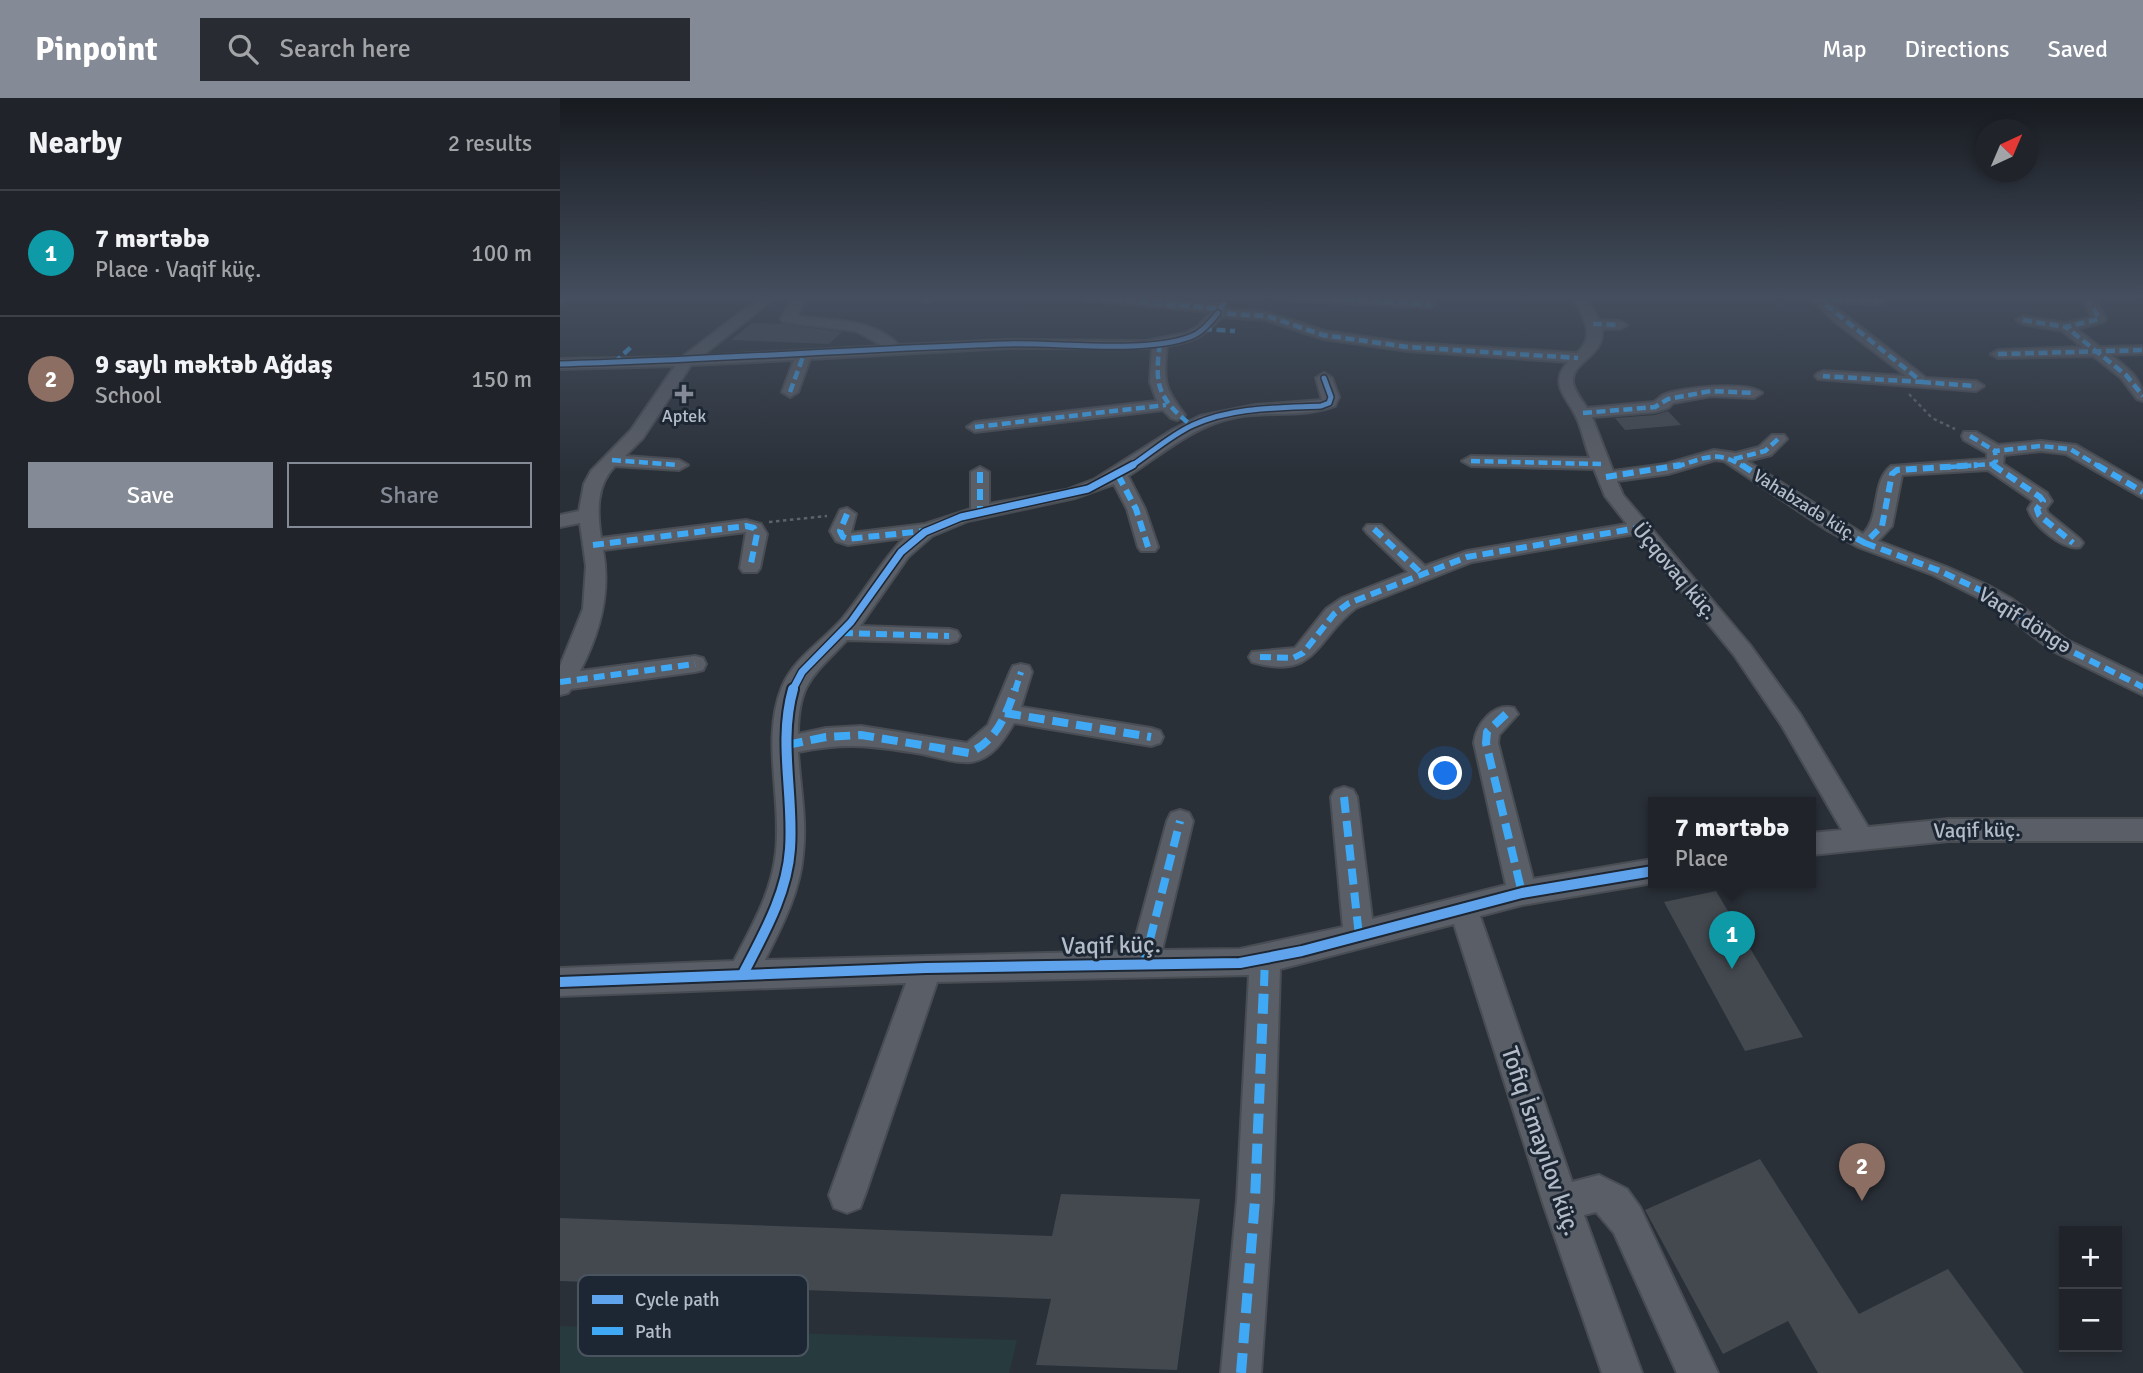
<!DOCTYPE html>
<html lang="en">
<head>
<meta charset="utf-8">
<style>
	body { margin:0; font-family:Signika,sans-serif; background:#282c32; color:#f1f3f6 }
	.controls { position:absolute; right:21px; bottom:21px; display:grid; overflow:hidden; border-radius:0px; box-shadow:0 4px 10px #0003 }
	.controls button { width:63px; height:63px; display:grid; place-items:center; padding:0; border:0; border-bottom:2px solid #3d4147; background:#20242a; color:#f1f3f6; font:35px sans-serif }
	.compass { position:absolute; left:1415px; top:21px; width:63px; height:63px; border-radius:50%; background:#20242a; box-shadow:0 4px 10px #0003; rotate:44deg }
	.you { position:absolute; left:886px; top:676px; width:24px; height:24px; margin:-18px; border:5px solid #fff; border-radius:50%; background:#1a73e8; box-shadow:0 0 0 10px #1a73e833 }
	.badge { display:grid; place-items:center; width:46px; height:46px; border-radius:50%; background:#848b96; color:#fff; font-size:23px; font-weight:700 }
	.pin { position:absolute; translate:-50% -58px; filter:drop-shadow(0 2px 4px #0008) }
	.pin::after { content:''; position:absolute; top:37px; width:24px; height:21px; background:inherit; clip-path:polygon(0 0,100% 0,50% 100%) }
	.popup { position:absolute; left:1088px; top:699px; width:168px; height:91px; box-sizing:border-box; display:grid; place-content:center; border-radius:0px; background:#20242a; filter:drop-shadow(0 2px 5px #0005); font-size:23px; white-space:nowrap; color:#a2a4a8 }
	.popup b { font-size:26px; color:#f1f3f6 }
	.popup::after { content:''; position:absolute; left:50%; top:100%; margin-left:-14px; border:14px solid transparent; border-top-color:#20242a }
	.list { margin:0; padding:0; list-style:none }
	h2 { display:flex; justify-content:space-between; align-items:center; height:91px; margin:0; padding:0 28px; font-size:30px }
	h2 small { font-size:23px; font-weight:400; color:#a2a4a8 }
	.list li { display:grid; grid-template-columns:46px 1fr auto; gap:21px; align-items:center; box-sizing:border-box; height:126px; padding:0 28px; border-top:2px solid #3d4147 }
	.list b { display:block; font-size:26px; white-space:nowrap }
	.list p { margin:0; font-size:23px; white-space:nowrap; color:#a2a4a8 }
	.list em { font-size:23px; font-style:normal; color:#a2a4a8 }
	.actions { display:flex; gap:14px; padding:21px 28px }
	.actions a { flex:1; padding:16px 0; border:2px solid #848b96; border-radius:0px; text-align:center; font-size:24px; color:#848b96 }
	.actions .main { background:#848b96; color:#fff }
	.icon { flex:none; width:38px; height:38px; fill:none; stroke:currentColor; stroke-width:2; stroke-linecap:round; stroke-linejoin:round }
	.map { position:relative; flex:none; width:1583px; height:1275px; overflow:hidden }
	header { display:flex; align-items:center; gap:42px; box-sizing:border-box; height:98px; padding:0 35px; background:#848b96; color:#fff }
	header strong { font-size:33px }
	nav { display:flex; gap:38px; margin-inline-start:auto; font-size:24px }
	.search { width:490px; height:63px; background:#282c32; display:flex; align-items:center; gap:18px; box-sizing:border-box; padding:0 24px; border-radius:0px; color:#a2a4a8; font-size:26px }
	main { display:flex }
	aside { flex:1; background:#20242a }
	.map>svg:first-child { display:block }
</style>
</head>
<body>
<header>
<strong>Pinpoint</strong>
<div class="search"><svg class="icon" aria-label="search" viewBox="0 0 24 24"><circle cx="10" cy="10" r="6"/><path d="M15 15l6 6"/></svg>Search here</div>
<nav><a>Map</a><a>Directions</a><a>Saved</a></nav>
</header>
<main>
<aside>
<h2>Nearby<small>2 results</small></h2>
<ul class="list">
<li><span class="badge" style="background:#0f9aa8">1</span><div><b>7 mərtəbə</b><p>Place · Vaqif küç.</p></div><em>100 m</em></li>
<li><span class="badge" style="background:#8d6e63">2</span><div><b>9 saylı məktəb Ağdaş</b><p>School</p></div><em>150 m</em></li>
</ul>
<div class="actions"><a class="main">Save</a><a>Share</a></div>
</aside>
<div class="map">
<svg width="1583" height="1275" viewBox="0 0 1583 1275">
	<rect width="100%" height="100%" fill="#2a3038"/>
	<path fill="#273a3e" d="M0 1228 457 1242 449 1275H0Z"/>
	<g fill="#444950">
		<path d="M192 225 222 226 282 234 269 246 171 242Z"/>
		<path d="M1108 313 1121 327 1065 332 1055 320 1095 317Z"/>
		<path d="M1156 793 1243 939 1185 953 1104 804Z"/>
		<path d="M1200 1061 1299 1216 1388 1171 1464 1275H1258L1228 1223 1163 1256 1085 1112Z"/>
		<path d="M501 1096 640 1101 617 1272 476 1267 491 1201 0 1183V1120L492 1138Z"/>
	</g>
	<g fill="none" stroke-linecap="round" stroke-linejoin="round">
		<defs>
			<g id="minor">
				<path d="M0 198H12L0 205Z"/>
				<path d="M202 198H217L142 258 323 248 296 233 223 224 221 221 233 199 238 198 245 202 237 218C274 224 310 219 339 247L447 242 586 243 626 235 638 228 651 214 526 202 519 198H564L660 207 667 211 707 214 765 233 848 245 1017 255C1037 237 1023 218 1012 198H1025L1039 222 1060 223 1067 227 1060 231H1042C1045 259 1011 263 1013 284 1014 293 1022 302 1027 310L1094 304C1097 302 1100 299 1103 297 1119 289 1190 283 1202 295L1194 300 1151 298 1113 305 1108 310 1095 314 1032 319 1053 373 1106 366 1154 352 1176 355 1199 349 1212 337H1224L1227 341 1211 357 1187 363 1303 436C1321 418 1311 384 1331 368L1427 361V355L1404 342 1402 338 1404 334H1416L1438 347 1481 343 1516 347 1583 386V400L1506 356 1481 353 1444 357 1443 366 1487 395 1492 403 1486 411 1488 415 1520 441 1523 445 1520 449C1503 453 1473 427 1468 411L1473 403 1428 372 1342 377 1332 428 1318 443 1387 469 1429 488 1452 501 1507 542 1583 579V597L1491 552 1438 511 1415 498 1373 477 1298 449 1267 432 1164 363 1155 362 1108 376 1057 383 1063 397 1190 547 1240 616 1308 729 1389 721H1583V743H1389L1251 757V735L1282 732 1222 628 1174 557 1075 436 912 464 796 510C755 541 757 583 692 564L689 559 692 554 735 550 766 511 782 500 848 474 807 435 804 431 807 427H821L865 468 907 453 1067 426 1045 398 1034 371 911 368 902 363 911 358 1030 360C1025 348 1023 335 1018 323 1009 300 987 287 1008 264L848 253 763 241 705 222 662 219C643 240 634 243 607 248 603 283 604 290 625 317L617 322 611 320 603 312 415 334 407 329 415 324 597 303 590 284 592 250H447L250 261 238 294 230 299 222 294 234 262 131 267 83 340 65 358 119 362 128 367 119 372 55 368C36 387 37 414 41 440L186 422 201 426 207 436 200 470 197 474H183L180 470 186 434 43 452C51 495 40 535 20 573L135 558 143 560 146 566 143 572 135 574 11 591 8 595 0 597V568L23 511 26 468 20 425 0 429V417L19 413 24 386 31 373 71 332 115 268 0 271V261L122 259Z"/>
				<path d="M363 198H377L368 204 363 203Z"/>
				<path d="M724 198H795L870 202 877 206 870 210 731 202Z"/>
				<path d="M1248 198 1324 199 1326 202 1319 206 1270 205 1366 280 1416 283 1424 288 1416 293 1258 281 1255 278 1258 275 1263 273 1346 278 1275 224Z"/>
				<path d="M1521 198H1534L1546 221 1544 224 1517 231 1540 249 1583 248V256L1551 257C1568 271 1583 280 1583 303L1577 301 1561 280 1533 258 1438 260 1431 256 1438 252 1522 249 1502 233 1463 226 1456 222 1463 218 1506 225 1531 219Z"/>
				<path d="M764 275 772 280 779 299 775 308C745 320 709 313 677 319 634 327 604 355 568 378L585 411 598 449 595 453H581L578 449 567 411 554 386 515 400 408 423 372 438 348 459 300 528 389 531 397 533 400 538 397 543 389 545 287 542C255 576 238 584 238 636L266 630 301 628 407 645 428 627 450 574 453 568 461 566 469 568 472 574 461 609 591 630 600 633 603 639 600 645 591 648 454 625C444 642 432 661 411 664 396 666 377 659 362 656 313 648 288 644 238 654 240 688 247 722 243 756 240 794 222 828 205 862L572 853 607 723 611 715 620 712 629 715 633 723 602 852 680 851 783 829 771 699 775 692 784 689 793 692 797 699 812 821 946 787 914 645C916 626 934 604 954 610L958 616 939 637 938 645 973 781 1093 761V785L962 807 920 818 1012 1084 1039 1077 1067 1091 1080 1109 1158 1275H1117L1054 1135 1036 1114 1024 1117 1082 1275H1042L983 1105 894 826 720 871 713 1102 701 1275H661L677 1102 689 877 377 884 305 1097 300 1110 287 1115 274 1110 269 1097 346 885 0 898V870L174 863C192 828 212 794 216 754 222 700 201 641 222 589 234 560 262 544 282 521 304 495 320 465 344 440L288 447 276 443 270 433 280 412 287 410 296 416 291 435 365 426 411 411V374L420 369 429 374V406L506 392 535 381 612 332 640 318 695 307 762 302 756 280Z"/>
			</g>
		</defs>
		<use href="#minor" stroke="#484c53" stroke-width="4"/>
		<g stroke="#5d636a" stroke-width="2.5" stroke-dasharray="3.5 3.5" stroke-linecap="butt">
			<path d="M1349 296 1372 320 1395 331"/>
			<path d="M209 424 267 418"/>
		</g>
		<use href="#minor" fill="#5a5e66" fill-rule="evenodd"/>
		<g stroke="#3fa9f5" stroke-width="4.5" stroke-dasharray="9 4.5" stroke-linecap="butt">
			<path d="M526 198 660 211 658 215 707 218 763 237 848 249 1018 260"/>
			<path d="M731 198 870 206"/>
			<path d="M1255 198 1362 284 1263 278"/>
			<path d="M1528 198 1539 221 1506 229 1566 277 1583 298"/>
			<path d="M368 200 370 198"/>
			<path d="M0 201 5 198"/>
			<path d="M1259 201 1319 202"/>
			<path d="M660 211 669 198"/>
			<path d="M1463 222 1506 229"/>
			<path d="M1033 226 1060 227"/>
			<path d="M643 231 675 233"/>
			<path d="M600 245C594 288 598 300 632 328"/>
			<path d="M1438 256 1583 252"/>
			<path d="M54 265 71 249"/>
			<path d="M1362 284 1416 288"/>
			<path d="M230 294 244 256"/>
			<path d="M1023 315 1095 309 1108 301 1151 293 1194 295"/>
			<path d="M415 329 606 307"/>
			<path d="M1410 338 1435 353"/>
			<path d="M1174 361 1205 353 1218 341"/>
			<path d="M52 362 119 367"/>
			<path d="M911 363 1041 366"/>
			<path d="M1432 366 1436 369"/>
			<path d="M1116 369C1145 360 1157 351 1184 369"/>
			<path d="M1389 369 1432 366 1436 363 1435 353 1481 348 1510 351 1540 369"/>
		</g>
		<g stroke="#3fa9f5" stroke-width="6" stroke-dasharray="11 6" stroke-linecap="butt">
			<path d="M1182 367 1274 428 1305 445 1322 428 1332 376 1337 372 1417 367"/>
			<path d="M1433 367 1480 399 1483 403 1477 411 1479 417 1513 445"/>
			<path d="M1537 367 1583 394"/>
			<path d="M420 374V416"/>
			<path d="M558 377 576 411 588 449"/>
			<path d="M1046 379 1121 367"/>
			<path d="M287 416 280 433 283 439 288 441 364 433"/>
			<path d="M814 431 862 476"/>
			<path d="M1305 445 1380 473 1422 493 1445 506 1499 547 1583 589"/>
			<path d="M33 447 186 428 194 430 197 436 190 470"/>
			<path d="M282 535 389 538"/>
			<path d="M700 559 733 560 743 555 774 516 789 505 907 459 1078 430"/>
			<path d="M0 584 135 566"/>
			<path d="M455 593 461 574"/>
		</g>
		<g stroke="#3fa9f5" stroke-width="8" stroke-dasharray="16 8" stroke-linecap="butt">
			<path d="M445 615 591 639"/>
			<path d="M946 616 927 634 926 645 962 795"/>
			<path d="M227 647 266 639 301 637 409 655C436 643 446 618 455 591"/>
			<path d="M784 699 799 838"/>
			<path d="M584 865 620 723"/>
			<path d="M704 888 705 860"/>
		</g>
		<path stroke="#3fa9f5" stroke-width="10" stroke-dasharray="20 10" stroke-linecap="butt" d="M681 1275 695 1102 704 886"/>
		<defs>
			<g id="cycleway-far2">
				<path d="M0 266C149 262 297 251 445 246 496 244 585 256 630 239 642 235 650 224 658 215"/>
				<path d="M570 369C591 355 611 337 633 327 673 309 718 310 761 308L769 305 771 299 764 280"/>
			</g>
			<path id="cycleway-far1" d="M232 593 242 574 291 524 341 454 365 434 401 419 528 391 573 367"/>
			<g id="cycleway">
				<path d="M183 876C203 837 227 796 230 751 234 697 218 644 233 591"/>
				<path d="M0 884 366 870 680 865 742 853 962 795 1093 773"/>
			</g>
		</defs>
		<use href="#cycleway-far2" stroke="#1d2633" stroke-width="8"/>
		<use href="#cycleway-far1" stroke="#1d2633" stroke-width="10"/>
		<use href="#cycleway" stroke="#1d2633" stroke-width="14"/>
		<use href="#cycleway-far2" stroke="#60a3ed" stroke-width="5"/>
		<use href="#cycleway-far1" stroke="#60a3ed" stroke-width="7"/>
		<use href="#cycleway" stroke="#60a3ed" stroke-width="10"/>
	</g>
	<linearGradient id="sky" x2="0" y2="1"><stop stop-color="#171a1f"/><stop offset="0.53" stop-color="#444e5e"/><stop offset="1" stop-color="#444e5e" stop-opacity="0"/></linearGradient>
	<rect width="1583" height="376" fill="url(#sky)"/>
	<path fill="#848b96" stroke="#1d2633" stroke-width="2.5" d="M120.5 285.5h7v7h7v7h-7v7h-7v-7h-7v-7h7z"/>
	<g text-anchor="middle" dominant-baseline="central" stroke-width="6" stroke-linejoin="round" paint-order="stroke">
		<g font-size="18" fill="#b4bcc9" stroke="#1d2633">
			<text x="124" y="318">Aptek</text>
		</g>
		<g font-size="18" fill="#b4bcc9" stroke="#1d2633">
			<text transform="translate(1245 407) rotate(32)">Vahabzadə küç.</text>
		</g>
		<g font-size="21" fill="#b4bcc9" stroke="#1d2633">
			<text transform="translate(1115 473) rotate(50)">Üçqovaq küç.</text>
			<text transform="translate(1465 522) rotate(32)">Vaqif döngə</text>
			<text transform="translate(1417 732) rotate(-1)">Vaqif küç.</text>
		</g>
		<g font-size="24" fill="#b4bcc9" stroke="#1d2633">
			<text transform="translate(551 847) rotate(-1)">Vaqif küç.</text>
			<text transform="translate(981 1043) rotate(71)">Tofiq İsmayılov küç.</text>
		</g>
	</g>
	<rect x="18" y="1177" width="230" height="81" rx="10" fill="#1d2633" stroke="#4a5360" stroke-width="2"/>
	<rect x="32" y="1197" width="31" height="9" fill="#60a3ed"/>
	<rect x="32" y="1229" width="31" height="8" fill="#3fa9f5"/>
	<g font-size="19" fill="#b4bcc9">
		<text x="75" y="1208">Cycle path</text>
		<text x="75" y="1240">Path</text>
	</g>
</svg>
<div class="controls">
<button>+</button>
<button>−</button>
</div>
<svg class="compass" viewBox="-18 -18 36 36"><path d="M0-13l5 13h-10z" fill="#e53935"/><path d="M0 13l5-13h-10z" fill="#a2a4a8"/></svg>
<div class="you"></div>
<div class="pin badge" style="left:1172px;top:871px;background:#0f9aa8">1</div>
<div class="popup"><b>7 mərtəbə</b>Place</div>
<div class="pin badge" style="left:1302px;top:1103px;background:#8d6e63">2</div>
</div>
</main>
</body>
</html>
